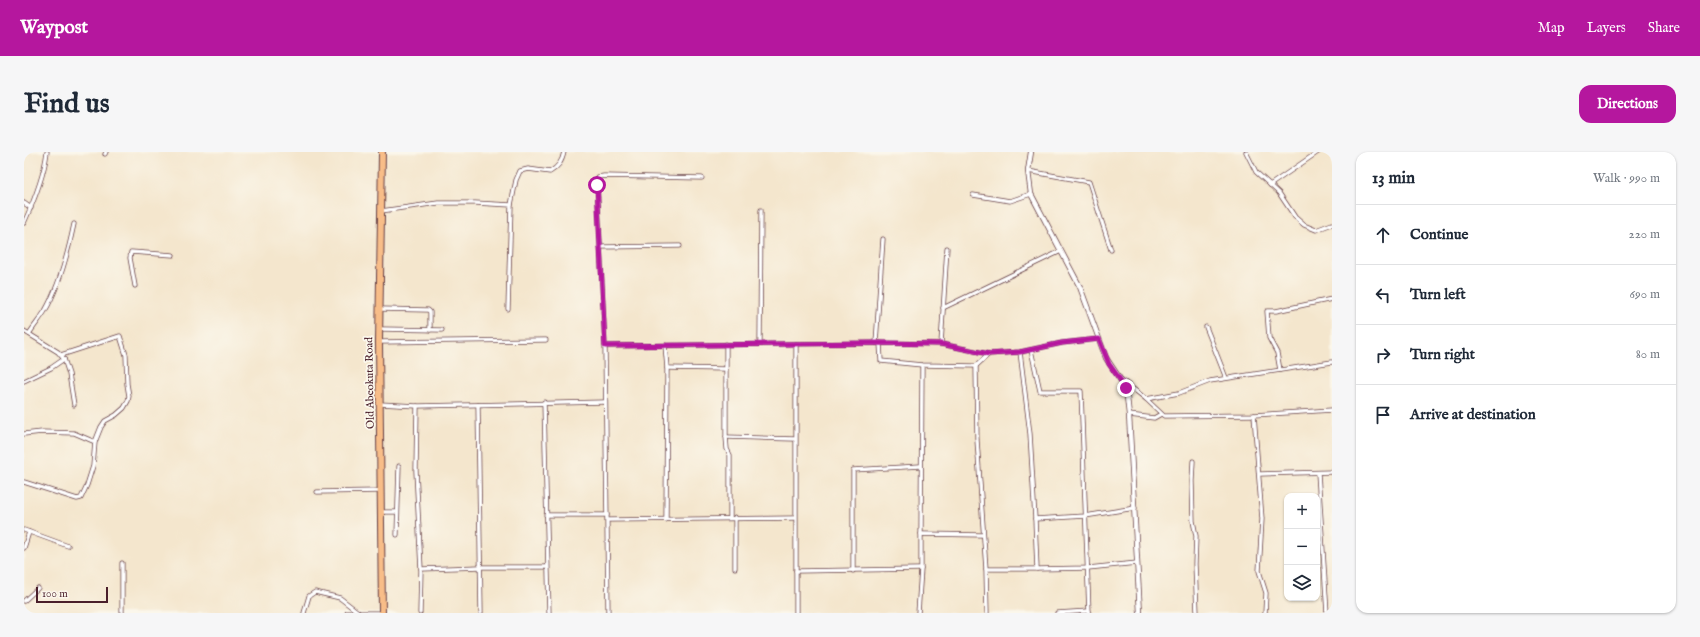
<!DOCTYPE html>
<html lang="en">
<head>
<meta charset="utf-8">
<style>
	body { margin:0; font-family:"IM FELL English",serif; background:#f6f6f7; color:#1f2937 }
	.controls { position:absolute; right:12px; bottom:12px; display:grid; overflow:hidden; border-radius:8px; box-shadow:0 1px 3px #0004 }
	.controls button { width:36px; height:36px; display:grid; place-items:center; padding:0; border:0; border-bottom:1px solid #e0e1e3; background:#fff; color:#1f2937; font:20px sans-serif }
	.scale { position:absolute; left:12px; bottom:10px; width:72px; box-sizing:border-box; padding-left:4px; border:2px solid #4a1f2b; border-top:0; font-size:11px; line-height:14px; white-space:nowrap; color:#4a1f2b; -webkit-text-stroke:3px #fbf7ec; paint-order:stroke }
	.stop { position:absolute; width:12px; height:12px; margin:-9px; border:3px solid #b5179e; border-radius:50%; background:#fff }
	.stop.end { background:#b5179e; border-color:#fff; box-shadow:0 1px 4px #0008 }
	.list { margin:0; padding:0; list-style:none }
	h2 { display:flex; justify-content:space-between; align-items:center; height:52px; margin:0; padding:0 16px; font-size:17px }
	h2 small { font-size:13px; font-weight:400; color:#747a83 }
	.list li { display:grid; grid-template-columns:26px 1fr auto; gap:12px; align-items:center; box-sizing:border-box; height:60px; padding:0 16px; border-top:1px solid #e0e1e3 }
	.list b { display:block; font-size:15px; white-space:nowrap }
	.list em { font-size:13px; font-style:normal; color:#747a83 }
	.icon { flex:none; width:22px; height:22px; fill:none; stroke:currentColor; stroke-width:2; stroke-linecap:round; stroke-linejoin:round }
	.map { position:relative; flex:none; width:1308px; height:461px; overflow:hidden; border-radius:12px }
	header { display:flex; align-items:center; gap:24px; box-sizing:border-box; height:56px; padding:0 20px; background:#b5179e; color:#fff }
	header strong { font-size:19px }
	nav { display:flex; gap:22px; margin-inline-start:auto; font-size:14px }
	.intro { display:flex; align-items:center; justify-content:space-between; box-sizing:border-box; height:96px; padding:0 24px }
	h1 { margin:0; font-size:28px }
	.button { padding:10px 18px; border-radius:12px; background:#b5179e; color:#fff; font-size:14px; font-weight:700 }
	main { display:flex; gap:24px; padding:0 24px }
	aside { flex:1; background:#fff; border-radius:12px; box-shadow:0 1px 3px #0004 }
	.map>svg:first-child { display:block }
</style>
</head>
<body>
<header>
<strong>Waypost</strong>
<nav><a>Map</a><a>Layers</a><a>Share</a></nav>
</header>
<div class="intro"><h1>Find us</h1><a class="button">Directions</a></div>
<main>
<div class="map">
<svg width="1308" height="461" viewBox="0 0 1308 461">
	<rect width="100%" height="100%" fill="#fbf7ec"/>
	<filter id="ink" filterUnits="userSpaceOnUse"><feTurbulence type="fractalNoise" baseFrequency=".025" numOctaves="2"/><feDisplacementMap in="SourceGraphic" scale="8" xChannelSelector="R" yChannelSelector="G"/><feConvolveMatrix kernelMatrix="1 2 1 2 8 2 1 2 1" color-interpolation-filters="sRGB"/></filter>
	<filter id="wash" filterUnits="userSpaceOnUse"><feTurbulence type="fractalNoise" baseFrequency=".012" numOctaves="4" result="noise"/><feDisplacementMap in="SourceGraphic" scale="16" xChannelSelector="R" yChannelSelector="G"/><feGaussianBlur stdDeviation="0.9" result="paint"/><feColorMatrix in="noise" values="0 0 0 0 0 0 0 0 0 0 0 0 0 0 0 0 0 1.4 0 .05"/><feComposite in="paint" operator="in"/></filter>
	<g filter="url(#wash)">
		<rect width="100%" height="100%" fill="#f4e6cd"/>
	</g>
	<g filter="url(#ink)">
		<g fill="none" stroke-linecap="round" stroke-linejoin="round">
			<defs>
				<g id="minor">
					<path d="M1222 0 1232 20 1255 41 1271 65 1280 73 1292 78 1308 72"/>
					<path d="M81 2 82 0"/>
					<path d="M1004 19 1065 30 1087 98"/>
					<path d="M1246 33 1294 0"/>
					<path d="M949 43 986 49 1007 42"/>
					<path d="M0 51 7 56"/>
					<path d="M487 53 492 28 496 19 504 17 526 20C534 15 538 10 540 0"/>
					<path d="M357 59 414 51H451L487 53 484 157"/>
					<path d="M0 71C10 49 20 24 23 0"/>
					<path d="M576 95 656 94"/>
					<path d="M111 134 106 106 107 100 149 103"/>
					<path d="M919 156 1037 99"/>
					<path d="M356 157 404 158 406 160V178"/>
					<path d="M1182 175 1202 226"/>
					<path d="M356 177 418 178"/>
					<path d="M0 179 34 200 40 207 45 222 50 253"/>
					<path d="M5 182C10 174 16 167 21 159 36 133 44 101 50 72"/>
					<path d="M355 190 522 188"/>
					<path d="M852 191 859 87"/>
					<path d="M856 191 857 209 898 213 952 214 965 202"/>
					<path d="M702 192V285L703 297 706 303V365"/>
					<path d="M736 192 737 58"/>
					<path d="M917 192 923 96"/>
					<path d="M641 193 643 216 642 368"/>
					<path d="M581 194 856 191 917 192 965 202 996 200 1038 191 1075 187"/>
					<path d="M1007 198 1016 239H1057L1065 461"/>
					<path d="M996 200 1006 282 1011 367 1061 364 1111 356"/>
					<path d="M952 214 953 288 962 417 963 461"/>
					<path d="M643 216 702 217"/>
					<path d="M1256 218 1253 201 1245 186 1243 159H1252L1308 147"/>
					<path d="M1098 228 1122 247 1155 241 1186 229 1308 210"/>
					<path d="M0 229 27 216 40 207"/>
					<path d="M1122 247 1140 264 1230 263 1308 258"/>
					<path d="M520 250 525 461"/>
					<path d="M356 252 393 254"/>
					<path d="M454 253 457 461"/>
					<path d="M1105 263 1130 266 1137 262"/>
					<path d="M1230 263 1238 367 1235 419 1242 441 1241 461"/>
					<path d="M0 282 18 280 50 281 71 290"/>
					<path d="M702 285 771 287"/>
					<path d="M1169 309 1168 329 1169 369 1172 384 1171 412 1173 461"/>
					<path d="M1294 321 1303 461"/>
					<path d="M1236 322 1308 320"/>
					<path d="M0 330 53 347 57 346 63 333 69 314 71 290 77 275 81 269 92 263 100 256 104 249 105 244 103 232 102 203 96 184 37 203"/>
					<path d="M293 340 357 339"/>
					<path d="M357 360H373"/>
					<path d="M522 363H583"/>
					<path d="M711 365V416"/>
					<path d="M1011 367 1013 417 1064 416 1113 411"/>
					<path d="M584 368 771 366"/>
					<path d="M0 378 44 394"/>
					<path d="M897 382 898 213"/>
					<path d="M373 383 375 314"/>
					<path d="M0 396 5 380"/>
					<path d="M397 417 456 415H523"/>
					<path d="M962 417H1013"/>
					<path d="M772 419 897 417"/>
					<path d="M829 419V318L896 314"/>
					<path d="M0 449 14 436"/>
					<path d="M98 461V411"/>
					<path d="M280 461 285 444 291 440 316 446 334 460"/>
					<path d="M323 461H358"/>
					<path d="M396 461 397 417 392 319 393 254 581 250"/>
					<path d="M584 461 581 194 573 28 574 25 580 24 678 26"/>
					<path d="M772 461V192"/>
					<path d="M894 461 897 417V382L959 383"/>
					<path d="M1033 461 1065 459"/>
				</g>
				<path id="tertiary" d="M1007 0 1004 19 1007 42 1056 135 1082 206 1102 236 1105 263 1116 461"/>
				<path id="trunk" d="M358 0 355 190 358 461"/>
			</defs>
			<use href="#minor" stroke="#643d43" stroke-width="5"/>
			<use href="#tertiary" stroke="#643d43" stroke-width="6"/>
			<use href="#trunk" stroke="#643d43" stroke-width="8"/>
			<use href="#minor" stroke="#fff" stroke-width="3.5"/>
			<use href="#tertiary" stroke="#fff" stroke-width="4.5"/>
			<use href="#trunk" stroke="#f8bd88" stroke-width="6"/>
		</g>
	</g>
	<g fill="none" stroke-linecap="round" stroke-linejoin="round" filter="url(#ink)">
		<path stroke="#b5179e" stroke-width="5" d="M573 33 581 194 856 191 917 192 965 202 996 200 1038 191 1075 187 1085 212 1102 236"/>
	</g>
	<g text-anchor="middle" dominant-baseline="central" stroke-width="3.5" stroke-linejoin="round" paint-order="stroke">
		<g font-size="11" fill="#4a1f2b" stroke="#fbf7ec">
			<text transform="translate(346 231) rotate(-91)">Old Abeokuta Road</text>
		</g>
	</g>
</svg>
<div class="controls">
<button>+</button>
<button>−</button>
<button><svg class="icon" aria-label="layers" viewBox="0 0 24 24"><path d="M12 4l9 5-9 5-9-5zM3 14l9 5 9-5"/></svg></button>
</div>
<div class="scale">100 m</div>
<div class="stop" style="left:573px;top:33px"></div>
<div class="stop end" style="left:1102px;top:236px"></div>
</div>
<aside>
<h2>13 min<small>Walk · 990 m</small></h2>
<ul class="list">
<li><svg class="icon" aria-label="ahead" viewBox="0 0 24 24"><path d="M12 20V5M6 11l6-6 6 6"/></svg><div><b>Continue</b></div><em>220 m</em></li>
<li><svg class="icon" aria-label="left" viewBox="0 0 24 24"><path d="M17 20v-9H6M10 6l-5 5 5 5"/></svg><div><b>Turn left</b></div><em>690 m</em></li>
<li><svg class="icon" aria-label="right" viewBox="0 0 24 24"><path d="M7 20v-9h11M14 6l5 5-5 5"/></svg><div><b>Turn right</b></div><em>80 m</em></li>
<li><svg class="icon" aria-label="arrive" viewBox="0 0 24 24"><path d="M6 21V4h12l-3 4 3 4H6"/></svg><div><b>Arrive at destination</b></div></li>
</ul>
</aside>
</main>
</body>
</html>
